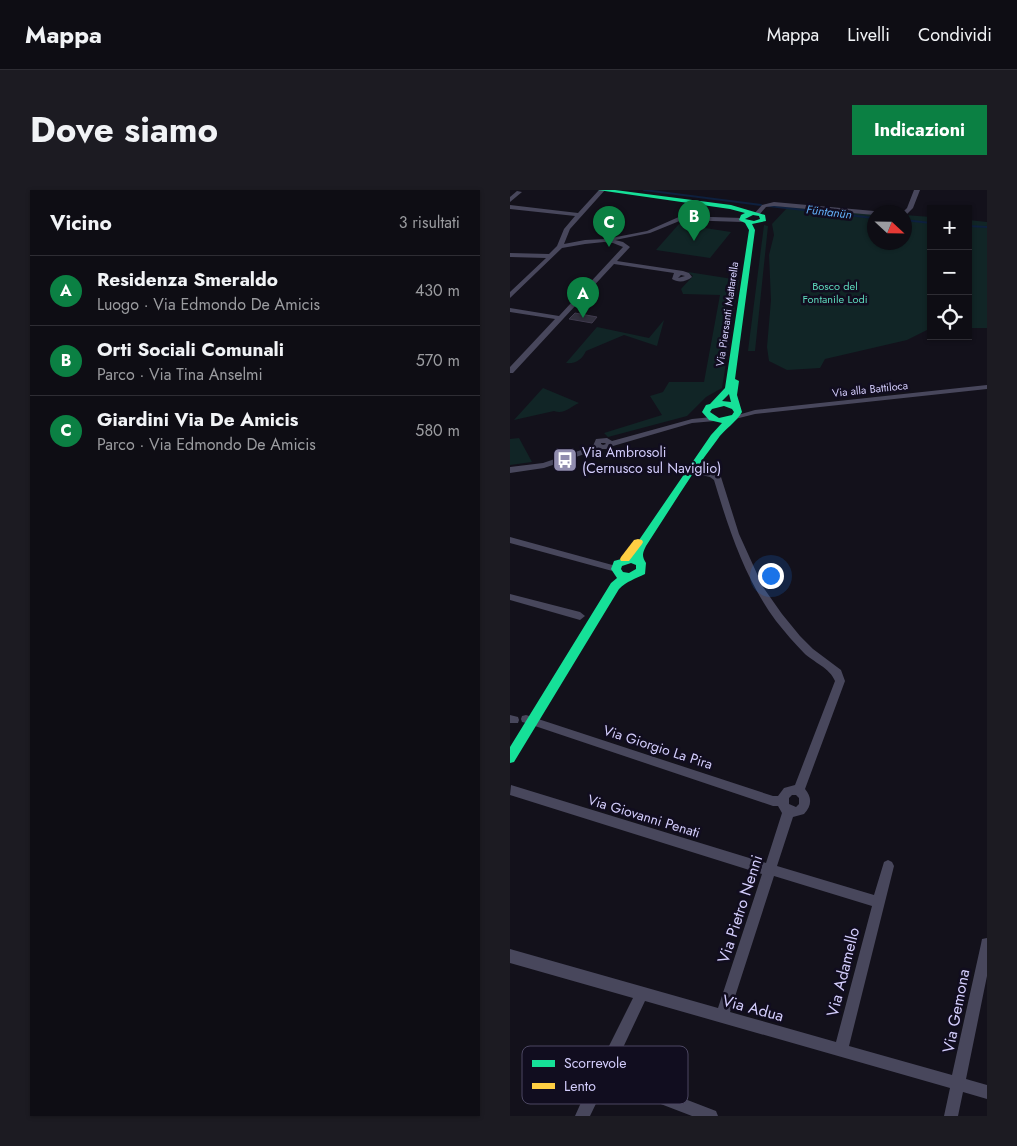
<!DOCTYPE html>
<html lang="it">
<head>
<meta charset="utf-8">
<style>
	body { margin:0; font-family:Jost,sans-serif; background:#1c1b22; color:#f1f3f6 }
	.controls { position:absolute; right:15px; top:15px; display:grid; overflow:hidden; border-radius:0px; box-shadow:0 1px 4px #0004 }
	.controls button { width:45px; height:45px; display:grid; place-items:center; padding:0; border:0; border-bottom:1px solid #2e2d34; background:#0e0d14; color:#f1f3f6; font:25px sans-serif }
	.compass { position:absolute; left:357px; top:15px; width:45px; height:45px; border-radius:50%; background:#0e0d14; box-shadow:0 1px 4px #0004; rotate:112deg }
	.you { position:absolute; left:260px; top:385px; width:18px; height:18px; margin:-12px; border:4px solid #fff; border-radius:50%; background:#1a73e8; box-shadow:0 0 0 8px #1a73e833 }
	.badge { display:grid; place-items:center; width:32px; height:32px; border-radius:50%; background:#0b8043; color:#fff; font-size:16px; font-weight:700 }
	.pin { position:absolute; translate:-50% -41px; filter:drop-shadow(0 1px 2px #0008) }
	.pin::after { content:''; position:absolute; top:26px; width:18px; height:15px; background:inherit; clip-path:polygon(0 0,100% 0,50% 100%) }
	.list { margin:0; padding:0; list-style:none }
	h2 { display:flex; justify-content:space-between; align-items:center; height:65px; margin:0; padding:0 20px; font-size:21px }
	h2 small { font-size:16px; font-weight:400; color:#9b9ca0 }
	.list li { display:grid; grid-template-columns:32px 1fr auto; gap:15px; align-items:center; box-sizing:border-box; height:70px; padding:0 20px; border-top:1px solid #2e2d34 }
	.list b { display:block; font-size:19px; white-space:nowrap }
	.list p { margin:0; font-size:16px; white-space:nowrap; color:#9b9ca0 }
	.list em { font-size:16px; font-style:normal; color:#9b9ca0 }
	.icon { flex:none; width:28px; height:28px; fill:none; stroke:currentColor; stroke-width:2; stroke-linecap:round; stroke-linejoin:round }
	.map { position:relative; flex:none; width:477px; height:926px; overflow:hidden; border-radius:0px }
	header { display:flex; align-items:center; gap:30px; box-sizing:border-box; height:70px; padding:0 25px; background:#0e0d14; border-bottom:1px solid #2e2d34 }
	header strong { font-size:24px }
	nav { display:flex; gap:28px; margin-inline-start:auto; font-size:18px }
	.intro { display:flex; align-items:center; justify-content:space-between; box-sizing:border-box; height:120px; padding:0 30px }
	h1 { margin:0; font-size:35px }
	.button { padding:12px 22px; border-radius:0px; background:#0b8043; color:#fff; font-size:18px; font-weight:700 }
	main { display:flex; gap:30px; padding:0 30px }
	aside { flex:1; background:#0e0d14; border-radius:0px; box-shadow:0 1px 4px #0004 }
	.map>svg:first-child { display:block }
</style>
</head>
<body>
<header>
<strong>Mappa</strong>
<nav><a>Mappa</a><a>Livelli</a><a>Condividi</a></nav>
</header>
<div class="intro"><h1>Dove siamo</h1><a class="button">Indicazioni</a></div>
<main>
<aside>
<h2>Vicino<small>3 risultati</small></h2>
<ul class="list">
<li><span class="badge">A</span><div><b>Residenza Smeraldo</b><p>Luogo · Via Edmondo De Amicis</p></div><em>430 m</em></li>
<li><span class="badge">B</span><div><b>Orti Sociali Comunali</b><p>Parco · Via Tina Anselmi</p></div><em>570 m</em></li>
<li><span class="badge">C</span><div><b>Giardini Via De Amicis</b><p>Parco · Via Edmondo De Amicis</p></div><em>580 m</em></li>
</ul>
</aside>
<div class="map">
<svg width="477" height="926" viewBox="0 0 477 926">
	<rect width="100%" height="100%" fill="#13111b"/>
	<g fill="#112526">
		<path d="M278 17 364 23V52H394L395 25 421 27V138L397 150 315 169 310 178 277 180 259 171 257 157 261 110 259 65 264 45 262 34Z"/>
		<path d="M458 30 477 32V138H458Z"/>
		<path d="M169 34 221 42 200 68 146 60Z"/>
		<path d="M254 35 258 36 245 161H238Z"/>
		<path d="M178 82 229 90 212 198 196 207 177 226 98 247 94 243 152 225 140 206 153 202 159 192H194L210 105 173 104 171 99 183 86Z"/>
		<path d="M154 130 147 156 114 145 76 161C72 170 65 174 56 173L87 137 139 148Z"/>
		<path d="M33 198 69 213C60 217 54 225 44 221L4 230Z"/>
		<path d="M9 248 22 272 0 275V249Z"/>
	</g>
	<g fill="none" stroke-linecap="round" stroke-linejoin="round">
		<g stroke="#0e203e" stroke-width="2">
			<path d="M134 0 251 15"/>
			<path d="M259 16 364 28"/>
			<path d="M394 30 421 33"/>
			<path d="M458 36 477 37"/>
		</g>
	</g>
	<path fill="#312f3d" stroke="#403b4e" d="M65 123 87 127 82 133 59 129Z"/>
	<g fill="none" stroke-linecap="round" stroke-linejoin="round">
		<g fill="#48475c" fill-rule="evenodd">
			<path d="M89 0H95L60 39 54 54 75 50 96 49 137 41 171 26 232 28 235 30 232 32 172 30 140 43 105 50 113 52 120 57 107 71 173 81 179 83 182 87C176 92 168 93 162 89L164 83 104 74 3 183H0V177L45 129 0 122V118L49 126 113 57 103 53 94 52 75 54 52 58 0 108V102L36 68 0 67V63L39 64 47 56 54 39 65 26 0 19V15L68 23ZM171 85 175 86 168 88Z"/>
			<path d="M404 0H410L403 18 394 27V22H393L397 18Z"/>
			<path d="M7 1 12 2 0 12V7Z"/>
			<path d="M264 12 364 21 366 22H364V25L264 16 256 17 249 25 244 24 252 15Z"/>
			<path d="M477 195V199L245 224 225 229 221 227 245 220Z"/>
			<path d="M202 227H205V231L182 233 103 256 101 259H89L34 278 0 283V277L33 273 83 256 86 249 97 248 102 251 182 229ZM91 253H95L96 254 93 255 91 254Z"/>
			<path d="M178 276 206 283 211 287 229 344 253 397 272 424 290 446 303 459 331 480 335 491 295 599C302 607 302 616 294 624L283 627 267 676 364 705 374 672 378 670 382 672 384 676 339 856 442 885 471 754 472 749 477 748V786L456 889 477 895V909L453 902 448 926H434L440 898 135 811 102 881 206 921 208 926H182L96 893 80 926H65L86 879 88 878 123 808 0 773V759L208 818 252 684 0 605 1 595 256 673 272 623 268 616H263L16 533 12 532 11 529 12 526 16 525 263 606H268L274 598 285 595 325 491C320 478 303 472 294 463 284 453 275 442 266 431 235 389 219 340 204 290L200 287 175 281V277ZM282 605H286L289 608V614L286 617 279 614V608ZM264 686 362 716 326 852 220 822Z"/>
			<path d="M0 347 106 376 111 379 106 382 0 353Z"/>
			<path d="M0 404 70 422 75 426 70 430 0 410Z"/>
			<path d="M0 525 8 527 9 530 8 533H0Z"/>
		</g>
		<path fill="#16e098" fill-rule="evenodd" d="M88 0H105L221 15 255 25 256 31 242 34 245 40 225 189 229 191 227 205 232 222C227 232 214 239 207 250 181 284 159 321 136 356 132 364 132 366 136 373L135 384C125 389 117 391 109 399L4 572 0 573V557L101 393 107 388 101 379 104 371 122 366 127 353 201 245 212 233 199 230 192 222 196 215 200 214 215 198 239 40 235 33 229 30 231 25 235 23 220 19ZM243 25 249 26 250 29 244 31 235 29ZM219 204 221 212 212 211ZM214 216 222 219 224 222 222 225 209 228 200 222 202 219ZM121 373 126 375V379L119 383 113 382 111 379 112 376Z"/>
		<path fill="#ffcf43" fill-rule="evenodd" d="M128 349 132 350 133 352 132 354 119 371H111L110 369 111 367 124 350Z"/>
	</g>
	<defs>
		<symbol id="bus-square" viewBox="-11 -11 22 22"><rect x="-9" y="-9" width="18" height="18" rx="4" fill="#908cae" stroke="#110d1f"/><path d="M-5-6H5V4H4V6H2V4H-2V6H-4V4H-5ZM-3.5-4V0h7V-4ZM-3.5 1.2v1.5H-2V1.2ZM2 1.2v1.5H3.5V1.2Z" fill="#fff"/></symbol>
	</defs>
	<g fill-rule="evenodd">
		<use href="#bus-square" x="41" y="256" width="28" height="28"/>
	</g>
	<g text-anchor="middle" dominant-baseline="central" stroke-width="5" stroke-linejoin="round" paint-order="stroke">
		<g font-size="11" fill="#5ed9bc" stroke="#110d1f">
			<text x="325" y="96">Bosco del<tspan x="325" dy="13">Fontanile Lodi</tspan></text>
		</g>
		<g font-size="11" fill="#d4cefd" stroke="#110d1f">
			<text transform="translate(217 124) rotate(-82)">Via Piersanti Mattarella</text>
			<text transform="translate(360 199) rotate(-6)">Via alla Battiloca</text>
		</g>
		<g font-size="12" font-style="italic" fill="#61aff8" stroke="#110d1f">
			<text transform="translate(319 22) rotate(7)">Füntanün</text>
		</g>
		<g font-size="14" fill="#d4cefd" stroke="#110d1f" text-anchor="start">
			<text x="72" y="262">Via Ambrosoli<tspan x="72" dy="16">(Cernusco sul Naviglio)</tspan></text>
		</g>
		<g font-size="14" fill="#d4cefd" stroke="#110d1f">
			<text transform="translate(148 557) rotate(18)">Via Giorgio La Pira</text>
			<text transform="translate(134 626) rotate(17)">Via Giovanni Penati</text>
		</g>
		<g font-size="16" fill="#d4cefd" stroke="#110d1f">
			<text transform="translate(230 719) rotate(-72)">Via Pietro Nenni</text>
			<text transform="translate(333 782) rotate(-76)">Via Adamello</text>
			<text transform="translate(243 818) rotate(15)">Via Adua</text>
			<text transform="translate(446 821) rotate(-79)">Via Gemona</text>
		</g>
	</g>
	<rect x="12" y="856" width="166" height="58" rx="8" fill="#110d1f" stroke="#4c4762" stroke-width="1"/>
	<rect x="22" y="870" width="23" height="7" fill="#16e098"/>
	<rect x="22" y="893" width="23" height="6" fill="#ffcf43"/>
	<g font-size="14" fill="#d4cefd">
		<text x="54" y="878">Scorrevole</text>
		<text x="54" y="901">Lento</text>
	</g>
</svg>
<div class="controls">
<button>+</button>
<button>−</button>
<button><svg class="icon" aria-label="locate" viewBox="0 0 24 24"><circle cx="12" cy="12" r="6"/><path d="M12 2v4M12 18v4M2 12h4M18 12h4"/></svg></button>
</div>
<svg class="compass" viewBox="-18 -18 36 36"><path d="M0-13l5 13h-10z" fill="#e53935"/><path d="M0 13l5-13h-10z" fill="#9b9ca0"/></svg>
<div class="you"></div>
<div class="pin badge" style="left:73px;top:128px">A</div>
<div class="pin badge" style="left:184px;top:51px">B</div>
<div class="pin badge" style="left:99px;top:57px">C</div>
</div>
</main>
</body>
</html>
